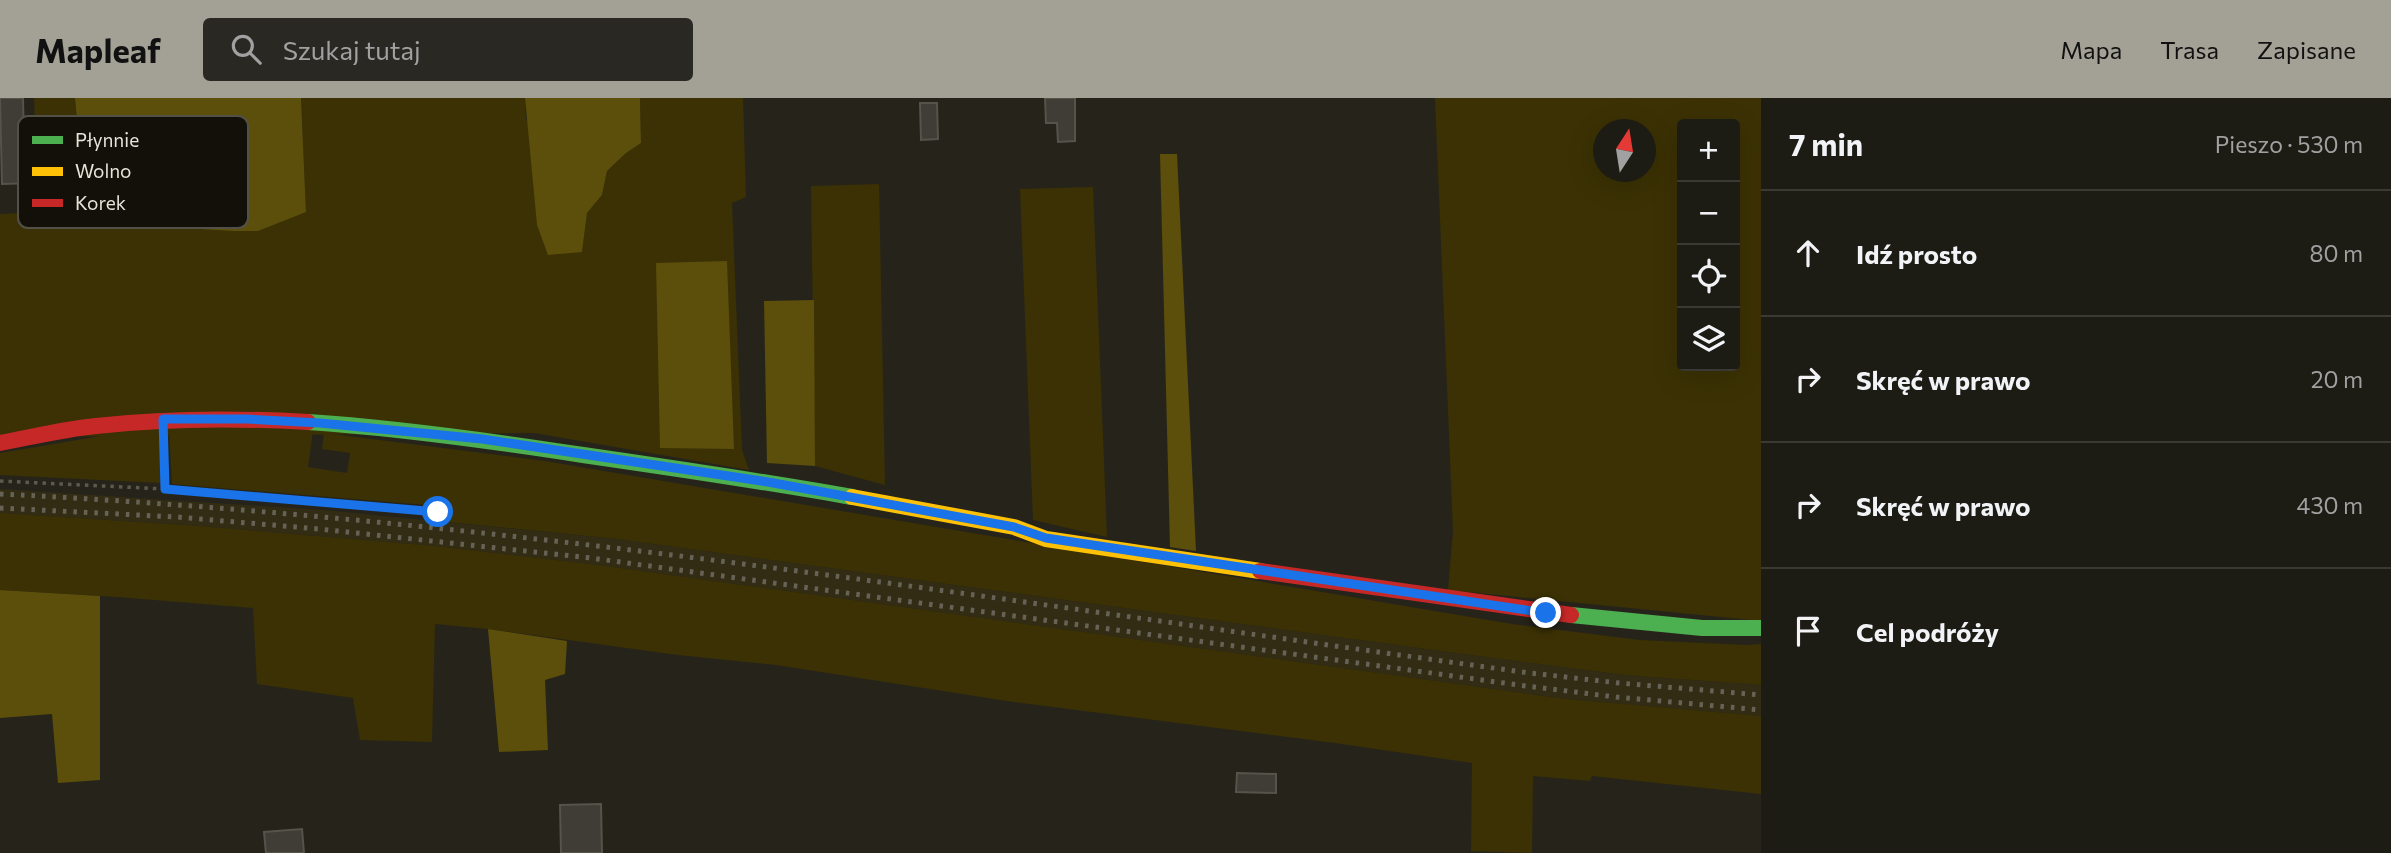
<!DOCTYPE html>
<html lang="pl">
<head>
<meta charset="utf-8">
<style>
	body { margin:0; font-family:Commissioner,sans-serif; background:#292822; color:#f1f3f6 }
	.controls { position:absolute; right:21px; top:21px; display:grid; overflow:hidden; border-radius:7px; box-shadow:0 7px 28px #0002 }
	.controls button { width:63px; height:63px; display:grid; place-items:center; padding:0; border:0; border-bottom:2px solid #3a3934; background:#1c1b14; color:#f1f3f6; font:35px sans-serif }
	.compass { position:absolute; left:1593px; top:21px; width:63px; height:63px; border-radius:50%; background:#1c1b14; box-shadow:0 7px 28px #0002; rotate:12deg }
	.stop { position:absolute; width:21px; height:21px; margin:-16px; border:5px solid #1a73e8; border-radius:50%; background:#fff }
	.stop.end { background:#1a73e8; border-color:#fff; box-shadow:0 2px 7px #0008 }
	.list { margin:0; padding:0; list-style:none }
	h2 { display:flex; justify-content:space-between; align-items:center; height:91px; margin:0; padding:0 28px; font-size:30px }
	h2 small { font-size:23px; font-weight:400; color:#a0a1a0 }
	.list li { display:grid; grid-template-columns:46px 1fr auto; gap:21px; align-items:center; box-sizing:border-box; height:126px; padding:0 28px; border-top:2px solid #3a3934 }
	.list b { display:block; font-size:26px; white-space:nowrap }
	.list em { font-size:23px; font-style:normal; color:#a0a1a0 }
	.icon { flex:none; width:38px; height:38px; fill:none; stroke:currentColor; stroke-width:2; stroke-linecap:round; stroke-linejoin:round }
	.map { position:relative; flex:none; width:1761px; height:755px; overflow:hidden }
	header { display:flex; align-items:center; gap:42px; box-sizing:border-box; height:98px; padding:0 35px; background:#a3a196; color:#111 }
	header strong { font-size:33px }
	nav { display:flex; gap:38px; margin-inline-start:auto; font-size:24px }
	.search { width:490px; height:63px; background:#292822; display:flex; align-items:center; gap:18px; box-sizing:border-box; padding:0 24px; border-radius:7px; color:#a0a1a0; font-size:26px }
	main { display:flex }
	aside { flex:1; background:#1c1b14 }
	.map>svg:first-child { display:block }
</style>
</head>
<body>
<header>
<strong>Mapleaf</strong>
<div class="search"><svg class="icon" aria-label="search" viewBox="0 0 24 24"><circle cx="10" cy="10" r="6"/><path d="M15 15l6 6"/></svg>Szukaj tutaj</div>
<nav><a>Mapa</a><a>Trasa</a><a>Zapisane</a></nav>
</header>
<main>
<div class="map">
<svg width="1761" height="755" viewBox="0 0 1761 755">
	<rect width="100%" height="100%" fill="#26241a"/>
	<path fill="#322c15" d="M0 391 323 412 617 441 1493 560 1625 577 1761 587V618L1566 601 606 468 435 448 199 428 0 415Z"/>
	<g fill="#3b3104" fill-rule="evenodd">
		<path d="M34 0H75L86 124 306 114 301 0H525L526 20 582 154 587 115 602 97 607 73 626 55 641 45 640 0H743L746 99 732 105 742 352 749 372 534 335 0 339V116L38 114Z"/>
		<path d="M1435 0H1761V523L1448 492 1453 433ZM1682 26H1735V268H1682ZM1604 32H1646V74H1604Z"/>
		<path d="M879 86 885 387 815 368 811 88Z"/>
		<path d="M1093 89 1107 439 1033 422 1020 91Z"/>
		<path d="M160 328V385L0 377V355Z"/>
		<path d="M169 333H313L308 369 347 375 350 355 322 351 324 335 545 363 1512 526 1640 542 1746 547 1761 546V587L1625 577 1493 560 617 441 438 423 439 408 172 386Z"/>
		<path d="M0 415 199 428 435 448 606 468 1566 601 1761 618V696L1592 678 1590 683 1533 678 1532 755 1471 753 1472 665 1335 645 1007 603 776 567 678 557 488 531 435 526 432 644 360 642 353 600 257 586 253 510 117 499 0 492Z"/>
	</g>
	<g fill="#5c4e0b">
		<path d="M75 0H301L306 114 258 133H233L86 124Z"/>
		<path d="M525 0H640L641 45 626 55 607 73 602 97 587 115 582 154 548 157 537 127Z"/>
		<path d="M1160 56H1177L1196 453 1170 449Z"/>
		<path d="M727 163 734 351 660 350 656 165Z"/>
		<path d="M814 202 815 368 767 365 764 203Z"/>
		<path d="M0 492 100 498V682L58 685 52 616 0 620Z"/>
		<path d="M488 531 567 543 565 576 545 582 548 652 499 654Z"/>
	</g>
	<g fill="#3f3d35" stroke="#55534a" stroke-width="2">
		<path d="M0 0H23L24 45 32 44 34 85 2 86Z"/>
		<path d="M1045 0H1075V43L1058 44 1057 25H1046Z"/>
		<path d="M920 5H937L938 41 921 42Z"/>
		<path d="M1237 675 1276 676V695L1236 694Z"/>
		<path d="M601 706 602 755H561L560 707Z"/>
		<path d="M302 731 304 755H266L264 734Z"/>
	</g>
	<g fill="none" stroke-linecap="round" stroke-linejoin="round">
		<g stroke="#5d5a4d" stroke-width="3.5" stroke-dasharray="3.5 5" stroke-linecap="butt">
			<path d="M164 348 165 391"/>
			<path d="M0 383 165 391 438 414"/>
		</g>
		<g stroke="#4caf50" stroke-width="16">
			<path d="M308 324C400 330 492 343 583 357 673 370 762 383 852 399"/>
			<path d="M1571 517 1702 530H1761"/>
		</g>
		<path stroke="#ffc107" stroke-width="16" d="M852 399 1014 429 1046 441 1260 473"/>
		<g stroke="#c62828" stroke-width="16">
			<path d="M0 345C32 339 64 331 96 328 167 320 237 320 308 324"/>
			<path d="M1260 473 1571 517"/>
		</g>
		<g stroke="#666356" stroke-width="5" stroke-dasharray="3.5 7" stroke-linecap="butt">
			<path d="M0 396C513 421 1021 506 1530 575L1619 585 1761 597"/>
			<path d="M0 410 177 419 319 431 591 460 1526 588 1616 599 1761 612"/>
		</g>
	</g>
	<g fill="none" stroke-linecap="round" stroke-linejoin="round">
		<path stroke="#1a73e8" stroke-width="9" d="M438 414 165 391 163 321H247L320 325 482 341 768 384 1014 429 1046 440 1546 515"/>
	</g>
	<rect x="18" y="18" width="230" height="112" rx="10" fill="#121008" stroke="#525047" stroke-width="2"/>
	<rect x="32" y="38" width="31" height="8" fill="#4caf50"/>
	<rect x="32" y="69" width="31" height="9" fill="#ffc107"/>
	<rect x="32" y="101" width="31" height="8" fill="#c62828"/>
	<g font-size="19" fill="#e7e5d9">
		<text x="75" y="49">Płynnie</text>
		<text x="75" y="80">Wolno</text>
		<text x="75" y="112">Korek</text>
	</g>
</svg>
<div class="controls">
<button>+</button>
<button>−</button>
<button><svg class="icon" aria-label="locate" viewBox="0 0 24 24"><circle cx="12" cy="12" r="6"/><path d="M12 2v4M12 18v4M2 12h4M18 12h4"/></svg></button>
<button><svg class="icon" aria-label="layers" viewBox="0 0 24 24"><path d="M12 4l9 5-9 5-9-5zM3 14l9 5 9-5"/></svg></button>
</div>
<svg class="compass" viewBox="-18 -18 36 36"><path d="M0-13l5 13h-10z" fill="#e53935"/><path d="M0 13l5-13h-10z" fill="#a0a1a0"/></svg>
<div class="stop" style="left:438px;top:414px"></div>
<div class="stop end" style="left:1546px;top:515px"></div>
</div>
<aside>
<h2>7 min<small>Pieszo · 530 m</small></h2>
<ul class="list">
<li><svg class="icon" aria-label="ahead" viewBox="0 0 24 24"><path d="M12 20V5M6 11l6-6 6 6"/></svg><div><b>Idź prosto</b></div><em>80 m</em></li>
<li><svg class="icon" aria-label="right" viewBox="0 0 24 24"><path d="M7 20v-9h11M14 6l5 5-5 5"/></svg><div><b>Skręć w prawo</b></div><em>20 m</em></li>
<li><svg class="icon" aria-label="right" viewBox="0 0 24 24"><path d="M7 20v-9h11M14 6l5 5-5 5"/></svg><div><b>Skręć w prawo</b></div><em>430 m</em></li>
<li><svg class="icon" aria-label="arrive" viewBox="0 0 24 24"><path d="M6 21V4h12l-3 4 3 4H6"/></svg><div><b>Cel podróży</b></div></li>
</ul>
</aside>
</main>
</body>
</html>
